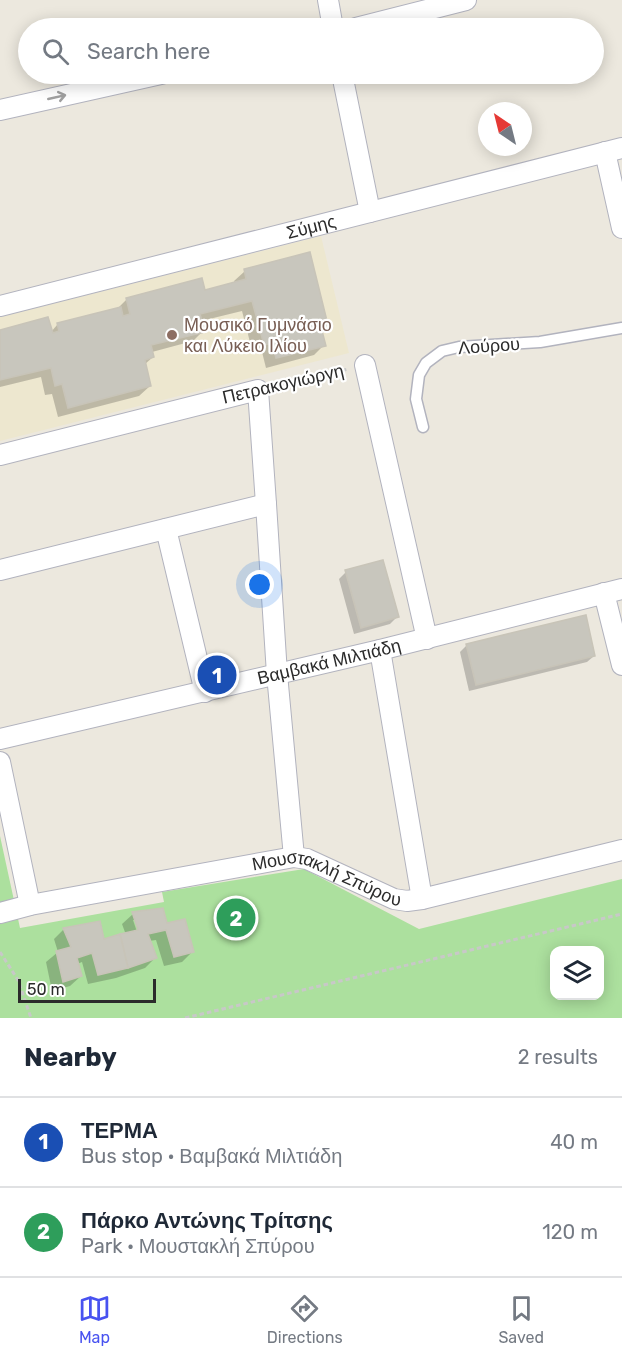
<!DOCTYPE html>
<html lang="en">
<head>
<meta charset="utf-8">
<style>
	body { margin:0; font-family:Rubik,sans-serif; background:#f6f6f7; color:#1f2937 }
	.controls { position:absolute; right:18px; bottom:18px; display:grid; overflow:hidden; border-radius:12px; box-shadow:0 3px 15px #0003 }
	.controls button { width:54px; height:54px; display:grid; place-items:center; padding:0; border:0; border-bottom:2px solid #e0e1e3; background:#fff; color:#1f2937; font:30px sans-serif }
	.compass { position:absolute; left:478px; top:102px; width:54px; height:54px; border-radius:50%; background:#fff; box-shadow:0 3px 15px #0003; rotate:325deg }
	.scale { position:absolute; left:18px; bottom:15px; width:138px; box-sizing:border-box; padding-left:6px; border:3px solid #2b2b2b; border-top:0; font-size:16px; line-height:21px; white-space:nowrap; color:#2b2b2b; -webkit-text-stroke:4px #fff; paint-order:stroke }
	.you { position:absolute; left:260px; top:585px; width:21px; height:21px; margin:-15px; border:4px solid #fff; border-radius:50%; background:#1a73e8; box-shadow:0 0 0 9px #1a73e833 }
	.badge { display:grid; place-items:center; width:39px; height:39px; border-radius:50%; background:#4852f0; color:#fff; font-size:20px; font-weight:700 }
	.pin { position:absolute; translate:-50% -50%; border:3px solid #fff; box-shadow:0 2px 6px #0006 }
	.list { margin:0; padding:0; list-style:none }
	h2 { display:flex; justify-content:space-between; align-items:center; height:78px; margin:0; padding:0 24px; font-size:26px }
	h2 small { font-size:20px; font-weight:400; color:#747a83 }
	.list li { display:grid; grid-template-columns:39px 1fr auto; gap:18px; align-items:center; box-sizing:border-box; height:90px; padding:0 24px; border-top:2px solid #e0e1e3 }
	.list b { display:block; font-size:22px; white-space:nowrap }
	.list p { margin:0; font-size:20px; white-space:nowrap; color:#747a83 }
	.list em { font-size:20px; font-style:normal; color:#747a83 }
	.icon { flex:none; width:33px; height:33px; fill:none; stroke:currentColor; stroke-width:2; stroke-linecap:round; stroke-linejoin:round }
	.map { position:relative; flex:none; width:622px; height:1018px; overflow:hidden }
	.search { position:absolute; background:#fff; box-shadow:0 3px 15px #0003; left:18px; right:18px; top:18px; height:66px; display:flex; align-items:center; gap:15px; box-sizing:border-box; padding:0 21px; border-radius:33px; color:#747a83; font-size:22px }
	.sheet { height:258px; background:#fff }
	nav { display:flex; justify-content:space-around; align-items:center; box-sizing:border-box; height:84px; border-top:2px solid #e0e1e3; background:#fff; font-size:16px; color:#747a83 }
	nav a { display:grid; justify-items:center; gap:3px }
	nav .on { color:#4852f0 }
	.map>svg:first-child { display:block }
</style>
</head>
<body>
<div class="map">
<svg width="622" height="1018" viewBox="0 0 622 1018">
	<rect width="100%" height="100%" fill="#ece8de"/>
	<path fill="#ede7cf" d="M321 236 349 353 0 441V317Z"/>
	<path fill="#ace09e" fill-rule="evenodd" d="M0 836 20 928 164 902 162 892 304 869 419 929 622 879V1018H0ZM554 950H600V996H554Z"/>
	<g fill="#0003" fill-rule="evenodd">
		<path d="M245 271 326 325 320 331 324 345 314 355 266 368 262 352 253 354 242 311 201 321 203 331 193 341 152 352 153 357 144 365 150 386 139 396 58 417 52 394 45 395 41 377 0 387V331L51 332 57 325 116 310 127 299 204 292 235 284 234 281Z"/>
		<path d="M346 572 397 617 390 624 354 634 339 579Z"/>
		<path d="M467 645 594 656 587 662 469 691 460 652Z"/>
		<path d="M133 914 166 925 192 952 182 962 164 966 156 940 149 941 155 958 145 968 116 978 88 984 82 962 77 964 81 976 70 986 52 991 46 962 58 952 54 939 64 929 103 941 126 935 122 924ZM133 920H136L142 937 139 938Z"/>
	</g>
	<g fill="#c8c6bd" stroke="#c8c4b8" stroke-width="1.5">
		<path d="M310 252 328 325 321 327 326 346 276 358 272 343 264 345 252 301 200 314 205 332 151 345 154 357 145 360 151 386 68 408 62 384 55 386 51 368 0 380V330L48 317 53 333 59 331 57 323 121 307 123 316 130 314 126 298 202 278 205 290 246 279 244 269Z"/>
		<path d="M383 560 399 617 361 628 345 570Z"/>
		<path d="M586 615 595 656 476 685 466 644Z"/>
		<path d="M163 908 167 923 185 919 194 952 174 957 166 930 148 934 157 958 128 968 120 934 138 930 132 912Z"/>
		<path d="M100 921 104 939 120 934 128 968 98 975 92 953 77 958 82 976 63 982 56 951 71 947 63 928Z"/>
	</g>
	<g fill="none" stroke-linecap="round" stroke-linejoin="round">
		<defs>
			<path id="service" d="M423 427 416 399 419 375 426 363 442 351 459 347 540 342 622 328"/>
			<g id="minor">
				<path d="M328 0 333 28"/>
				<path d="M356 28 466 0"/>
				<path d="M342 74 370 212"/>
				<path d="M0 110 161 74"/>
				<path d="M605 152 622 228"/>
				<path id="s1" d="M0 306 622 148"/>
				<path d="M365 365 427 639"/>
				<path d="M0 455 258 390 266 504 277 674 294 857"/>
				<path d="M166 529 205 692"/>
				<path d="M0 570 266 504"/>
				<path d="M604 593 622 665"/>
				<path d="M380 650 422 899"/>
				<path id="s2" d="M0 739 380 650 622 589"/>
				<path d="M0 762 30 905"/>
				<path id="s3" d="M0 913 30 905 294 857 307 859 394 899 407 901 422 899 622 850"/>
			</g>
		</defs>
		<use href="#service" stroke="#b2b3be" stroke-width="13"/>
		<use href="#minor" stroke="#b2b3be" stroke-width="22"/>
		<g stroke="#c8c8c8" stroke-width="3" stroke-dasharray="4.5 3" stroke-linecap="butt">
			<path d="M276 385 349 369"/>
			<path d="M0 952 18 980 31 1018"/>
			<path d="M185 1018 622 914"/>
		</g>
		<use href="#service" stroke="#fff" stroke-width="10"/>
		<use href="#minor" stroke="#fff" stroke-width="20"/>
	</g>
	<defs><path id="oneway-shaft" d="M-6 0H5M1.5-3L5.5 0L1.5 3" fill="none" stroke-width="1.6" stroke-linecap="round" stroke-linejoin="round" transform="scale(1.5)"/></defs>
	<use stroke="#a0a0a0" href="#oneway-shaft" transform="translate(57 97) rotate(-13)"/>
	<circle fill="#8d6e63" stroke="#fff" stroke-width="2" cx="172" cy="335" r="6"/>
	<g text-anchor="middle" dominant-baseline="central" stroke-width="4.5" stroke-linejoin="round" paint-order="stroke">
		<g font-size="18" fill="#2b2b2b" stroke="#fff">
			<text stroke="none"><textPath href="#s1" startOffset="321">Σύμης</textPath></text>
			<text transform="translate(489 346) rotate(-4)">Λούρου</text>
			<text transform="translate(283 384) rotate(-13)">Πετρακογιώργη</text>
			<text stroke="none"><textPath href="#s2" startOffset="338">Βαμβακά Μιλτιάδη</textPath></text>
			<text stroke="none"><textPath href="#s3" startOffset="336">Μουστακλή Σπύρου</textPath></text>
		</g>
		<g font-size="18" fill="#785e54" stroke="#fff" text-anchor="start">
			<text x="184" y="325">Μουσικό Γυμνάσιο<tspan x="184" dy="21">και Λύκειο Ιλίου</tspan></text>
		</g>
	</g>
</svg>
<div class="controls">
<button><svg class="icon" aria-label="layers" viewBox="0 0 24 24"><path d="M12 4l9 5-9 5-9-5zM3 14l9 5 9-5"/></svg></button>
</div>
<svg class="compass" viewBox="-18 -18 36 36"><path d="M0-13l5 13h-10z" fill="#e53935"/><path d="M0 13l5-13h-10z" fill="#747a83"/></svg>
<div class="scale">50 m</div>
<div class="you"></div>
<div class="pin badge" style="left:217px;top:675px;background:#1a4fb4">1</div>
<div class="pin badge" style="left:236px;top:918px;background:#2e9e5b">2</div>
<div class="search"><svg class="icon" aria-label="search" viewBox="0 0 24 24"><circle cx="10" cy="10" r="6"/><path d="M15 15l6 6"/></svg>Search here</div>
</div>
<section class="sheet">
<h2>Nearby<small>2 results</small></h2>
<ul class="list">
<li><span class="badge" style="background:#1a4fb4">1</span><div><b>ΤΕΡΜΑ</b><p>Bus stop · Βαμβακά Μιλτιάδη</p></div><em>40 m</em></li>
<li><span class="badge" style="background:#2e9e5b">2</span><div><b>Πάρκο Αντώνης Τρίτσης</b><p>Park · Μουστακλή Σπύρου</p></div><em>120 m</em></li>
</ul>
</section>
<nav>
<a class="on"><svg class="icon" aria-label="map" viewBox="0 0 24 24"><path d="M3 6l6-2 6 2 6-2v14l-6 2-6-2-6 2zM9 4v14M15 6v14"/></svg>Map</a>
<a><svg class="icon" aria-label="directions" viewBox="0 0 24 24"><path d="M12 3l9 9-9 9-9-9zM9 14v-3h6M13 9l2 2-2 2"/></svg>Directions</a>
<a><svg class="icon" aria-label="saved" viewBox="0 0 24 24"><path d="M7 4h10v16l-5-4-5 4z"/></svg>Saved</a>
</nav>
</body>
</html>
